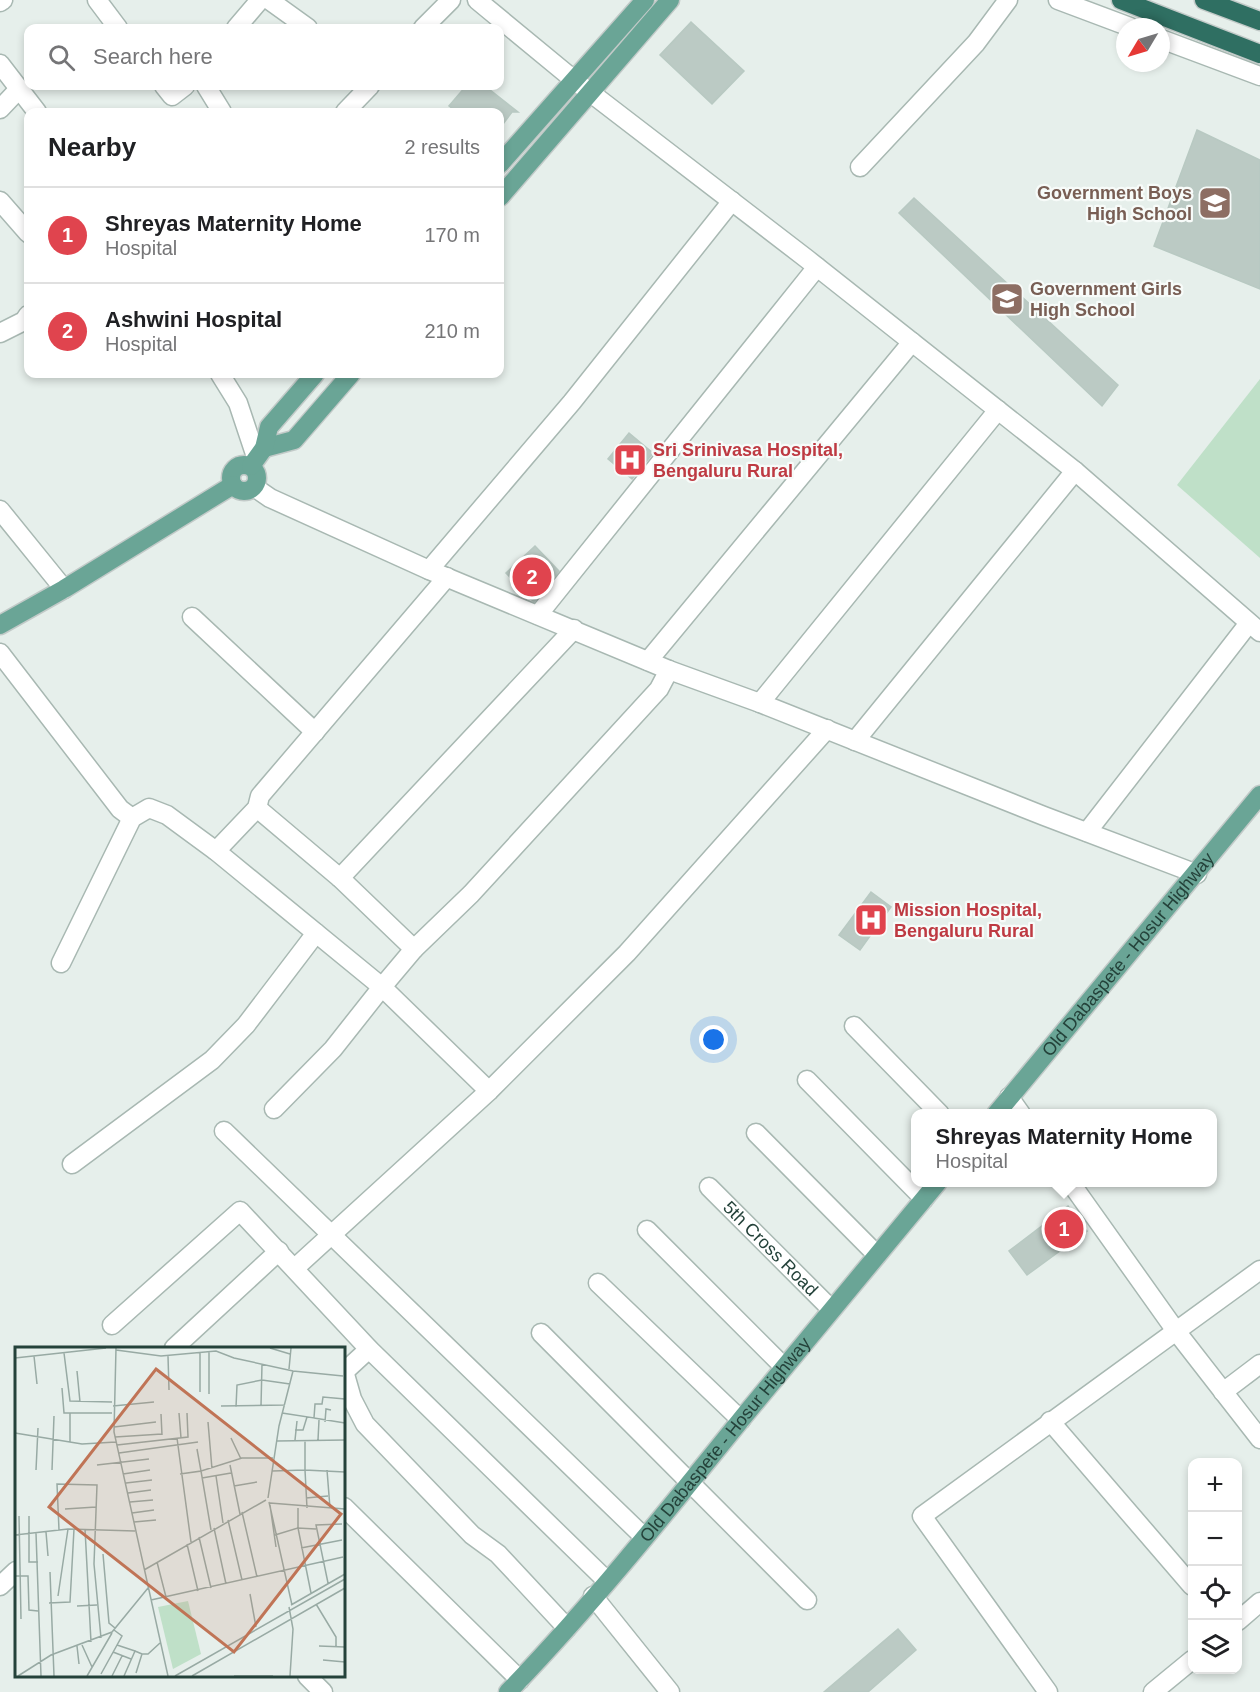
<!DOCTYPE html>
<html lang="en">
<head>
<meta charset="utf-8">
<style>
	body { margin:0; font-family:Arial,sans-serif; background:#f6f6f6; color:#202124 }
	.controls { position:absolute; right:18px; bottom:18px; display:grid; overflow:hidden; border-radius:12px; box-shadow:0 3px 9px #0003 }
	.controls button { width:54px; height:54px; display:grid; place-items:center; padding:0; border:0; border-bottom:2px solid #e0e0e0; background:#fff; color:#202124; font:30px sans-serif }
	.compass { position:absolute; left:1116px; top:18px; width:54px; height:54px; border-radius:50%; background:#fff; box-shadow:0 3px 9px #0003; rotate:232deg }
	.you { position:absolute; left:714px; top:1040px; width:21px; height:21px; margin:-15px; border:4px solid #fff; border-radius:50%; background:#1a73e8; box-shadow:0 0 0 9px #1a73e833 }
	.badge { display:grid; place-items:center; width:39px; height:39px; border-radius:50%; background:#7f4e3f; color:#fff; font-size:20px; font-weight:700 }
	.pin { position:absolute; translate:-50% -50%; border:3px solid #fff; box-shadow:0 2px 6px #0006 }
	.popup { position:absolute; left:911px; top:1109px; width:306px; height:78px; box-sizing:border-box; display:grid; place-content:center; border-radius:12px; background:#fff; filter:drop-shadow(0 2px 4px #0005); font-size:20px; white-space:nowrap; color:#757577 }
	.popup b { font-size:22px; color:#202124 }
	.popup::after { content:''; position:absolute; left:50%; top:100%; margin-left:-12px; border:12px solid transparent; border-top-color:#fff }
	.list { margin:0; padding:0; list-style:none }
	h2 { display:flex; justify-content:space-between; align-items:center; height:78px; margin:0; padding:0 24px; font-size:26px }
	h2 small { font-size:20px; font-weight:400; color:#757577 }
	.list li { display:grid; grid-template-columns:39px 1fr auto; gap:18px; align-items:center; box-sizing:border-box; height:96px; padding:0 24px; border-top:2px solid #e0e0e0 }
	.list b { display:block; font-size:22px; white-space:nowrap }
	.list p { margin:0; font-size:20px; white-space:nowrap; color:#757577 }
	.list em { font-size:20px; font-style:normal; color:#757577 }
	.icon { flex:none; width:33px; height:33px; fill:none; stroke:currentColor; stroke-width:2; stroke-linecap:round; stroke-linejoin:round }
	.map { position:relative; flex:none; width:1260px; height:1692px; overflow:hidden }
	.search { position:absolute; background:#fff; box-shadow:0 3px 9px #0003; left:24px; top:24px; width:480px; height:66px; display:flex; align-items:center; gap:15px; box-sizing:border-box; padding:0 21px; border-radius:12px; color:#757577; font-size:22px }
	.panel { position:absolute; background:#fff; box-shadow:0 3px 9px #0003; left:24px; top:108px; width:480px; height:270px; border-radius:12px }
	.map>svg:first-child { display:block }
</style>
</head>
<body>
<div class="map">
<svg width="1260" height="1692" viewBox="0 0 1260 1692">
	<rect width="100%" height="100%" fill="#e6efeb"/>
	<path fill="#bfe0c8" d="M1260 379V558L1177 485Z"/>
	<g fill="#bbcac4" stroke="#b8c9c2" stroke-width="1.5">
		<path d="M691 22 744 71 712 104 660 55Z"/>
		<path d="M466 86H485L518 112H512L500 128V112H457L449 106Z"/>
		<path d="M1197 130 1260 160V289L1154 246Z"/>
		<path d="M914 198 1118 385 1102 406 899 213Z"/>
		<path d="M629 433 653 453 632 479 608 459Z"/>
		<path d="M535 546 559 571 534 602 506 573Z"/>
		<path d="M871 892 891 907 860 950 839 935Z"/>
		<path d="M1068 1206 1087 1231 1027 1275 1009 1251Z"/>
		<path d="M898 1629 916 1650 868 1692H824Z"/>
	</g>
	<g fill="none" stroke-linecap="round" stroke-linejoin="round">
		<defs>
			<g id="minor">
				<path d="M97 0 118 28"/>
				<path d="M269 0 308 28"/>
				<path d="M477 0 574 80 807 259 1075 471 1260 632"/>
				<path d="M1058 0 1130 27"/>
				<path d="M0 2 3 0"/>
				<path d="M236 28 260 0"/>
				<path d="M423 28 451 0"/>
				<path d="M1161 39 1260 76"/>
				<path d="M0 64 37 112"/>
				<path d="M164 86 172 96 185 86"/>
				<path d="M206 86 222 112"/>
				<path d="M0 109 19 89"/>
				<path d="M345 112 370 86"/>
				<path d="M860 167 976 43 1008 0"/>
				<path d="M0 201 28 233"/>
				<path d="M0 333 24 321 28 315"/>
				<path d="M220 374 238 403 256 457"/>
				<path d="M254 487 270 498 429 570 669 670 760 703 1044 816 1197 874"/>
				<path d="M0 510 64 589"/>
				<path d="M429 570 572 402 732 201"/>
				<path d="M538 615 817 267"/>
				<path d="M192 617 315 732"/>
				<path d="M0 653 120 809 132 818"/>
				<path d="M648 661 912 342"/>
				<path d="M760 703 998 410"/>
				<path d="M855 741 1075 471"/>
				<path d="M257 808 340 878 414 949"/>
				<path d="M1087 832 1249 623"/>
				<path d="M216 851 257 808 260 796 447 577"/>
				<path d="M340 878 574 629"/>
				<path d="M61 963 132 818 149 808 167 815 216 851 382 987 414 949 471 894 659 689 669 670"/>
				<path d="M854 1026 940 1114"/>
				<path d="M807 1080 924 1199"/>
				<path d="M1009 1097 1021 1114"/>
				<path d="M274 1109 333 1049 382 987 489 1091"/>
				<path d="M224 1131 644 1537"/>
				<path d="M756 1133 877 1255"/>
				<path d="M72 1164 212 1060 246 1025 316 933"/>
				<path d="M1070 1182 1176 1331 1260 1439"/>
				<path id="s1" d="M709 1187 831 1309"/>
				<path d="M647 1230 784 1367"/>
				<path d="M295 1268 489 1091 627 953 827 729"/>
				<path d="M598 1283 741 1420"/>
				<path d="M112 1325 240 1211 369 1349 607 1581"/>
				<path d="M541 1333 807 1600"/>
				<path d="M174 1348 279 1251"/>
				<path d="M344 1371 352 1399 365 1424 472 1535 498 1554 567 1628"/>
				<path d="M344 1372 369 1349"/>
				<path d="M1223 1392 1260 1364"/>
				<path d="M1050 1421 1192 1586"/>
				<path d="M344 1507 520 1680"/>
				<path d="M0 1586 16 1571"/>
				<path d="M593 1596 670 1692"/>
				<path d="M1238 1621 1260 1602"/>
				<path d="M307 1676 323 1692"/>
				<path d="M1048 1692 922 1516 1260 1270"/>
				<path d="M1153 1692 1192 1660"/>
			</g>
			<g id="major">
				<path d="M500 164 645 0"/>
				<path d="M500 197 670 0"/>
				<path d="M264 448 294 440 351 374"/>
				<circle cx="244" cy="478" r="13"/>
				<path d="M251 466 264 448 269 427 315 374"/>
				<path d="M0 625 64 589 233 485"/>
				<path id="s2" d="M996 1114 1260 795"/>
				<path id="s3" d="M508 1692C592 1605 668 1510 744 1416 808 1338 873 1260 938 1182"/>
			</g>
			<g id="highway">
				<path d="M1121 0 1260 54"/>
				<path d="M1204 0 1260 21"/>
			</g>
		</defs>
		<use href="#minor" stroke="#a8b8b2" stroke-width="21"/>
		<use href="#major" stroke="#c2cac8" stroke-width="21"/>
		<use href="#highway" stroke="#c2cac8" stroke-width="21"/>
		<use href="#minor" stroke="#fff" stroke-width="18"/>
		<use href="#major" stroke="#6aa596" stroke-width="18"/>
		<use href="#highway" stroke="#2f6f62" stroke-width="18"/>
	</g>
	<defs>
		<symbol id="school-square" viewBox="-11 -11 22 22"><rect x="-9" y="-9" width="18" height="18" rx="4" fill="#8d6e63" stroke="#f7fbf9"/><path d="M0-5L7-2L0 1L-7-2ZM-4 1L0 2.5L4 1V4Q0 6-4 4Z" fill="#fff"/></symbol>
		<symbol id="hospital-square" viewBox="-11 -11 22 22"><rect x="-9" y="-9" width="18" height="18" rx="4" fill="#e0444e" stroke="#f7fbf9"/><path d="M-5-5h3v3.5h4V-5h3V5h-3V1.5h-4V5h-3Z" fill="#fff"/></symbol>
	</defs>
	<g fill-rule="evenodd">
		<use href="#school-square" x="1196" y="184" width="38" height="38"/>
		<use href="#school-square" x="988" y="280" width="38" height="38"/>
		<use href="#hospital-square" x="611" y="441" width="38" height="38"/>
		<use href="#hospital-square" x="852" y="901" width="38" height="38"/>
	</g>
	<g text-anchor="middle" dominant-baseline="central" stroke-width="4.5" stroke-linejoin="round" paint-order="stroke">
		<g font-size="18" font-weight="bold" fill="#785e54" stroke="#f7fbf9" text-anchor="end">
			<text x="1192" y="193">Government Boys<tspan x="1192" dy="21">High School</tspan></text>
			<text x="1030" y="289" text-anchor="start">Government Girls<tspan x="1030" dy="21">High School</tspan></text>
		</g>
		<g font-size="18" font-weight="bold" fill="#be3a42" stroke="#f7fbf9" text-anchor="start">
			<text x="653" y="450">Sri Srinivasa Hospital,<tspan x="653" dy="21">Bengaluru Rural</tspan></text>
			<text x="894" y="910">Mission Hospital,<tspan x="894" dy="21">Bengaluru Rural</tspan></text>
		</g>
		<g font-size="18" fill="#24423a" stroke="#f7fbf9">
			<text stroke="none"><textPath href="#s2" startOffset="207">Old Dabaspete - Hosur Highway</textPath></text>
			<text stroke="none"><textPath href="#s1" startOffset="87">5th Cross Road</textPath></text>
			<text stroke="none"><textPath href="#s3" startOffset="333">Old Dabaspete - Hosur Highway</textPath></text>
		</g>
	</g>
	<g transform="translate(15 1347)">
		<rect width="330" height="330" fill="#e6efeb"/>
		<path d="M173 254 186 307 158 322 143 260Z" fill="#bfe0c8"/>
		<path fill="none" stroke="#98aaa4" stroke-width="1.5" d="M101 1 99 85 153 329M255 1 275 7M101 3 146 9 201 4 219 11 278 24 328 29M194 5V47M49 6 55 54 97 55M185 6V45M19 9 22 37M153 9 154 43M0 11 91 1M274 22 276 1M62 24 65 55M47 41 49 66H97M98 59 139 55M206 59 270 58M246 59 247 17M221 60 222 38 247 33 275 37M164 66 166 91M267 66 299 71 300 57H307L308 50 330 52M146 67 147 88M299 71 330 76M193 75 197 122M310 75 311 62 316 63M99 80 141 75M280 83H288L292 70M0 86 67 97 101 95M100 90 147 87M162 91 176 195M216 91 226 112M280 93 282 74M290 93V123L330 125M303 93 304 73M262 94 330 93M55 95V66M102 98 173 90 172 66M104 106 183 95M82 118 134 112M215 118 225 167M21 123 23 81M37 123 39 69M312 123 315 161M257 124 290 123 292 161M108 127 135 123M165 127 186 124 182 102M201 129 208 176M187 131 216 126M111 136 137 133M219 139 242 135M113 146 136 143M253 151 264 79 278 24M291 151 313 149M115 155 138 153M254 155 277 258M255 156 330 162M255 158 261 200M50 162 81 160M227 165 242 230M117 166 139 163M4 169 6 272M14 169V215H23M213 173 227 233M119 175 141 173M199 181 211 237M70 182 76 295M44 183 42 137 82 138 79 217 86 291M196 183 186 124 227 111H258M31 185 33 209M21 186 26 329M0 188 53 182 120 184M260 188 283 181V161M184 190 196 241M172 197 183 244M286 201 327 193M88 207 94 276 100 281M142 215 151 250M129 223 251 153M35 225 39 329M0 229H13L14 263 23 264M313 236 301 178 327 177M296 246 283 181 301 182M235 247 241 280M43 249 53 182M136 253 328 210M34 256 55 255 59 182M301 257 321 290V300M276 258 330 227M62 259 82 258M274 260 278 282 275 329M67 298 77 320M102 298 120 304 109 329M62 299 64 317M304 299 330 300M120 304 127 307 121 326M98 305 116 312M127 307H133L145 296M308 313 330 315M86 327 107 289 99 283M3 329 36 308 97 285 133 241M72 329 97 286M97 329 107 309M160 329 330 232M177 329 330 241M219 329H258"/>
		<path fill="#c07456" fill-opacity="0.15" stroke="#c07456" stroke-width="3" d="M141 22 326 167 219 305 34 160Z"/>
		<rect width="330" height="330" fill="none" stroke="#24423a" stroke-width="3"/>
	</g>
</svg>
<div class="controls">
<button>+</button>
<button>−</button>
<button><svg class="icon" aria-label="locate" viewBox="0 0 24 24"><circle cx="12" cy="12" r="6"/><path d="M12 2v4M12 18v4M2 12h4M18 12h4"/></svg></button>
<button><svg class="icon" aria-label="layers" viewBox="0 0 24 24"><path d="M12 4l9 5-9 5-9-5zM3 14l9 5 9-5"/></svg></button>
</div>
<svg class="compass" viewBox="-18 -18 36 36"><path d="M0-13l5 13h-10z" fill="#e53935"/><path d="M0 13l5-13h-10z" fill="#757577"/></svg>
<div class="you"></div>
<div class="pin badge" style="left:1064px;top:1229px;background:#e0444e">1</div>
<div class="popup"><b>Shreyas Maternity Home</b>Hospital</div>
<div class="pin badge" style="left:532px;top:577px;background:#e0444e">2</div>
<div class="search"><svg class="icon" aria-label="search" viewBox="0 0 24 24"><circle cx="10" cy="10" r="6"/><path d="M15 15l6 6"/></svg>Search here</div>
<section class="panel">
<h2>Nearby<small>2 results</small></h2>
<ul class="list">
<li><span class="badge" style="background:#e0444e">1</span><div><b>Shreyas Maternity Home</b><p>Hospital</p></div><em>170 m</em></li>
<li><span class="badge" style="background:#e0444e">2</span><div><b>Ashwini Hospital</b><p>Hospital</p></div><em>210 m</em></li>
</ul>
</section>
</div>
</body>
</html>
